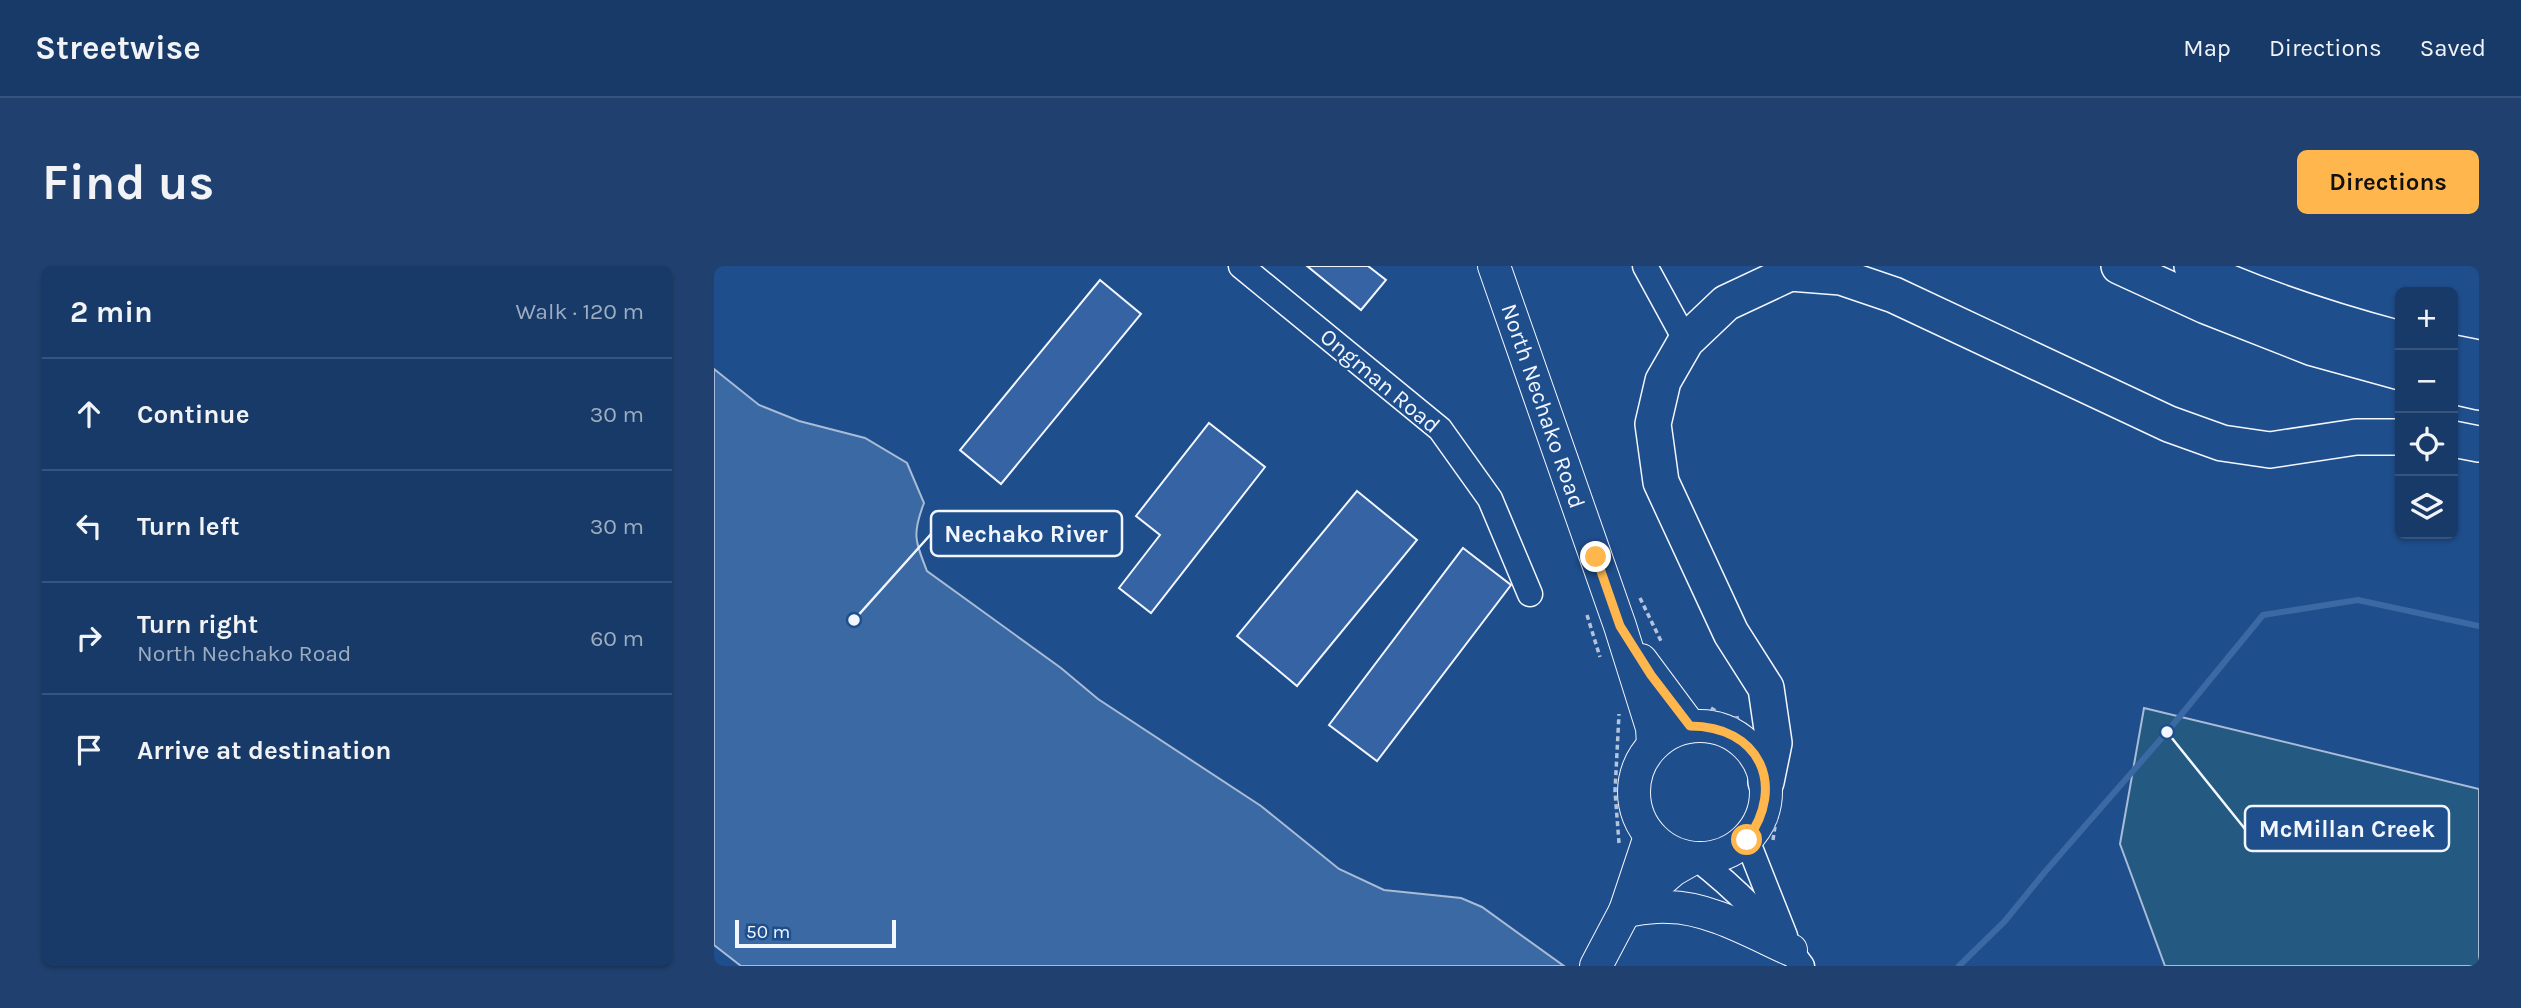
<!DOCTYPE html>
<html lang="en">
<head>
<meta charset="utf-8">
<style>
	body { margin:0; font-family:Karla,sans-serif; background:#20416f; color:#f1f3f6 }
	.controls { position:absolute; right:21px; top:21px; display:grid; overflow:hidden; border-radius:10px; box-shadow:0 2px 5px #0004 }
	.controls button { width:63px; height:63px; display:grid; place-items:center; padding:0; border:0; border-bottom:2px solid #36547d; background:#173a69; color:#f1f3f6; font:35px sans-serif }
	.scale { position:absolute; left:21px; bottom:18px; width:161px; box-sizing:border-box; padding-left:7px; border:4px solid #f2f6ff; border-top:0; font-size:19px; line-height:24px; white-space:nowrap; color:#f2f6ff; -webkit-text-stroke:5px #1f4e8c; paint-order:stroke }
	.stop { position:absolute; width:21px; height:21px; margin:-16px; border:5px solid #ffb74d; border-radius:50%; background:#fff }
	.stop.end { background:#ffb74d; border-color:#fff; box-shadow:0 2px 7px #0008 }
	.list { margin:0; padding:0; list-style:none }
	h2 { display:flex; justify-content:space-between; align-items:center; height:91px; margin:0; padding:0 28px; font-size:30px }
	h2 small { font-size:23px; font-weight:400; color:#9eadc0 }
	.list li { display:grid; grid-template-columns:46px 1fr auto; gap:21px; align-items:center; box-sizing:border-box; height:112px; padding:0 28px; border-top:2px solid #36547d }
	.list b { display:block; font-size:26px; white-space:nowrap }
	.list p { margin:0; font-size:23px; white-space:nowrap; color:#9eadc0 }
	.list em { font-size:23px; font-style:normal; color:#9eadc0 }
	.icon { flex:none; width:38px; height:38px; fill:none; stroke:currentColor; stroke-width:2; stroke-linecap:round; stroke-linejoin:round }
	.map { position:relative; flex:none; width:1765px; height:700px; overflow:hidden; border-radius:10px }
	header { display:flex; align-items:center; gap:42px; box-sizing:border-box; height:98px; padding:0 35px; background:#173a69; border-bottom:2px solid #36547d }
	header strong { font-size:33px }
	nav { display:flex; gap:38px; margin-inline-start:auto; font-size:24px }
	.intro { display:flex; align-items:center; justify-content:space-between; box-sizing:border-box; height:168px; padding:0 42px }
	h1 { margin:0; font-size:49px }
	.button { padding:18px 32px; border-radius:10px; background:#ffb74d; color:#111; font-size:24px; font-weight:700 }
	main { display:flex; gap:42px; padding:0 42px }
	aside { flex:1; background:#173a69; border-radius:10px; box-shadow:0 2px 5px #0004 }
	.map>svg:first-child { display:block }
</style>
</head>
<body>
<header>
<strong>Streetwise</strong>
<nav><a>Map</a><a>Directions</a><a>Saved</a></nav>
</header>
<div class="intro"><h1>Find us</h1><a class="button">Directions</a></div>
<main>
<aside>
<h2>2 min<small>Walk · 120 m</small></h2>
<ul class="list">
<li><svg class="icon" aria-label="ahead" viewBox="0 0 24 24"><path d="M12 20V5M6 11l6-6 6 6"/></svg><div><b>Continue</b></div><em>30 m</em></li>
<li><svg class="icon" aria-label="left" viewBox="0 0 24 24"><path d="M17 20v-9H6M10 6l-5 5 5 5"/></svg><div><b>Turn left</b></div><em>30 m</em></li>
<li><svg class="icon" aria-label="right" viewBox="0 0 24 24"><path d="M7 20v-9h11M14 6l5 5-5 5"/></svg><div><b>Turn right</b><p>North Nechako Road</p></div><em>60 m</em></li>
<li><svg class="icon" aria-label="arrive" viewBox="0 0 24 24"><path d="M6 21V4h12l-3 4 3 4H6"/></svg><div><b>Arrive at destination</b></div></li>
</ul>
</aside>
<div class="map">
<svg width="1765" height="700" viewBox="0 0 1765 700">
	<rect width="100%" height="100%" fill="#1f4e8c"/>
	<path fill="#245a82" stroke="#a8bbd7" stroke-width="2" d="M1430 442 1765 523V700H1451L1406 578Z"/>
	<path fill="#3b69a3" stroke="#a8bbd7" stroke-width="2" d="M0 103 45 139 85 155 151 172 193 197 210 237C198 268 201 275 213 305L347 402 384 433 547 540 625 603 670 624 747 632 768 641 850 700H27L0 679Z"/>
	<g fill="none" stroke-linecap="round" stroke-linejoin="round">
		<path stroke="#3b69a3" stroke-width="6" d="M1245 700 1291 655 1330 607 1453 466 1549 349 1644 334 1765 360"/>
	</g>
	<g fill="#3563a3" stroke="#f2f6ff" stroke-width="2">
		<path d="M593 0H654L672 14 647 44Z"/>
		<path d="M386 14 427 48 287 218 246 184Z"/>
		<path d="M495 157 551 201 437 347 405 322 446 269 422 250Z"/>
		<path d="M643 225 703 274 583 420 523 370Z"/>
		<path d="M749 282 797 319 663 495 615 459Z"/>
	</g>
	<g fill="none" stroke-linecap="round" stroke-linejoin="round">
		<defs>
			<g id="minor">
				<path d="M527 0 726 163 776 233 816 328"/>
				<path d="M931 0 972 75"/>
				<path d="M1033 574 1071 670"/>
				<path d="M982 592C1020 621 1060 661 1088 700"/>
			</g>
			<g id="major">
				<path d="M780 0 906 360 938 462 939 479"/>
				<path d="M927 394 976 460"/>
				<circle cx="986" cy="526" r="66"/>
				<path d="M911 645C925 643 940 640 954 641 995 641 1041 668 1077 684"/>
				<path d="M911 645 959 604 980 592"/>
				<path d="M882 700 911 645 936 570"/>
			</g>
			<g id="highway">
				<path d="M1405 0 1492 40 1599 82 1686 106"/>
				<path d="M1478 0C1545 32 1615 54 1686 73"/>
				<path d="M1739 87 1765 92"/>
				<path d="M1739 120 1765 126"/>
				<path d="M1739 173 1765 178"/>
				<path d="M1052 516 1060 477 1052 422 1017 367 947 216 939 158 949 115 972 75 1012 37 1076 7 1127 11 1180 29 1455 158 1508 177 1556 184 1642 171H1686"/>
			</g>
		</defs>
		<use href="#minor" stroke="#f2f6ff" stroke-width="27"/>
		<use href="#major" stroke="#f2f6ff" stroke-width="34"/>
		<use href="#highway" stroke="#f2f6ff" stroke-width="38"/>
		<g stroke="#b3c4dc" stroke-width="3.5" stroke-dasharray="5 3.5" stroke-linecap="butt">
			<path d="M926 332 947 375"/>
			<path d="M873 349 886 391"/>
			<path d="M997 442C1007 448 1017 456 1028 450"/>
			<path d="M1059 574 1064 540"/>
			<path d="M905 577 901 525 905 448"/>
		</g>
		<use href="#minor" stroke="#1f4e8c" stroke-width="24"/>
		<use href="#major" stroke="#1f4e8c" stroke-width="32"/>
		<use href="#highway" stroke="#1f4e8c" stroke-width="35"/>
	</g>
	<g fill="none" stroke-linecap="round" stroke-linejoin="round">
		<path stroke="#ffb74d" stroke-width="9" d="M882 291 906 360 937 409 976 460C1045 460 1073 519 1033 574"/>
	</g>
	<g text-anchor="middle" dominant-baseline="central" stroke-width="5" stroke-linejoin="round" paint-order="stroke">
		<g font-size="23" fill="#f2f6ff" stroke="#1f4e8c">
			<text transform="translate(666 115) rotate(40)">Ongman Road</text>
			<text transform="translate(829 140) rotate(71)">North Nechako Road</text>
		</g>
	</g>
	<path fill="none" stroke="#f2f6ff" stroke-width="2.5" d="M140 354L217 268M1453 466L1531 563"/>
	<g fill="#f2f6ff" stroke="#1f4e8c" stroke-width="2.5">
		<circle cx="140" cy="354" r="7"/>
		<circle cx="1453" cy="466" r="7"/>
	</g>
	<g fill="#1f4e8c" stroke="#f2f6ff" stroke-width="2.5">
		<rect x="217" y="245" width="191" height="45" rx="7"/>
		<rect x="1531" y="540" width="204" height="45" rx="7"/>
	</g>
	<g font-size="24" text-anchor="middle" font-weight="bold" fill="#f2f6ff">
		<text x="312" y="276">Nechako River</text>
		<text x="1633" y="571">McMillan Creek</text>
	</g>
</svg>
<div class="controls">
<button>+</button>
<button>−</button>
<button><svg class="icon" aria-label="locate" viewBox="0 0 24 24"><circle cx="12" cy="12" r="6"/><path d="M12 2v4M12 18v4M2 12h4M18 12h4"/></svg></button>
<button><svg class="icon" aria-label="layers" viewBox="0 0 24 24"><path d="M12 4l9 5-9 5-9-5zM3 14l9 5 9-5"/></svg></button>
</div>
<div class="scale">50 m</div>
<div class="stop" style="left:1033px;top:574px"></div>
<div class="stop end" style="left:882px;top:291px"></div>
</div>
</main>
</body>
</html>
